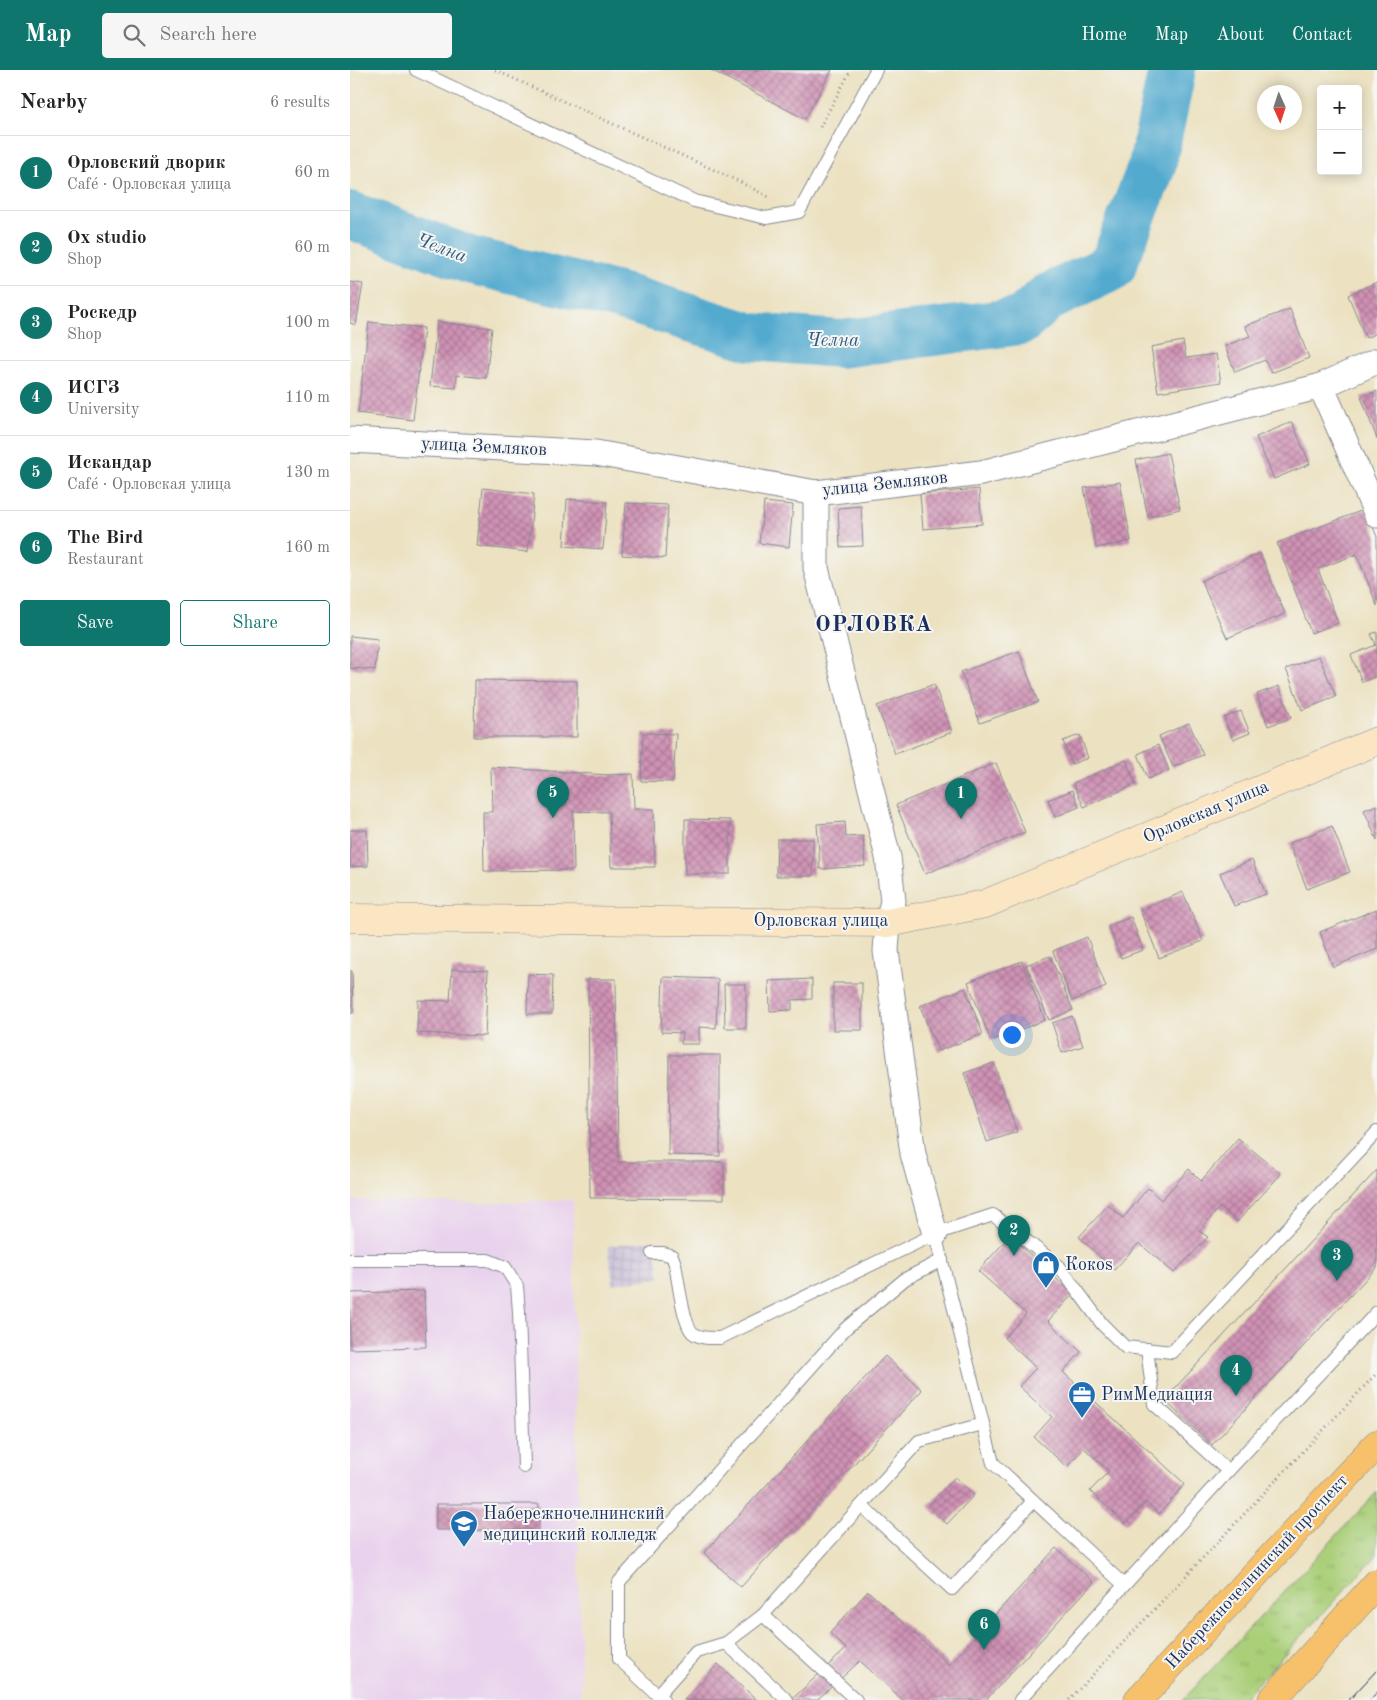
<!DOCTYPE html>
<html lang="en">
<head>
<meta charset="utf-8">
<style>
	body { margin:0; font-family:"Old Standard TT",serif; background:#f6f6f6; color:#222 }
	.controls { position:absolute; right:15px; top:15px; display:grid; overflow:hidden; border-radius:5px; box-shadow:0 2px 12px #0003 }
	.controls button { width:45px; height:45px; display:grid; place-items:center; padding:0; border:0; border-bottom:1px solid #e0e0e0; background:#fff; color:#222; font:25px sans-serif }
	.compass { position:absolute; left:907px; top:15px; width:45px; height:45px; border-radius:50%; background:#fff; box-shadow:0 2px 12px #0003; rotate:177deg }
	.you { position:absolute; left:661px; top:964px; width:18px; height:18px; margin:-12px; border:4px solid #fff; border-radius:50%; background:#1a73e8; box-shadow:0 0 0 8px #1a73e833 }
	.badge { display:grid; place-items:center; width:32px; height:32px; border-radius:50%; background:#0f766e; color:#fff; font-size:16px; font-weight:700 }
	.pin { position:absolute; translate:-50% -41px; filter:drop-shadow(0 1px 2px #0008) }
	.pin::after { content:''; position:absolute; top:26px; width:18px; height:15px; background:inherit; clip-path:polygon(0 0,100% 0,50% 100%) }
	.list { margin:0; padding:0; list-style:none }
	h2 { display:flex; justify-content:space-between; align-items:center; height:65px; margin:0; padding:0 20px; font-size:21px }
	h2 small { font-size:16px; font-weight:400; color:#767676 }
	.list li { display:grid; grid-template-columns:32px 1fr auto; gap:15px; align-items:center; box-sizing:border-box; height:75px; padding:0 20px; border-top:1px solid #e0e0e0 }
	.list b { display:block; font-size:19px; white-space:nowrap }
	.list p { margin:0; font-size:16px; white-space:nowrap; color:#767676 }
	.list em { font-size:16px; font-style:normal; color:#767676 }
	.actions { display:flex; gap:10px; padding:15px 20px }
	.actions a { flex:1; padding:11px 0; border:1px solid #0f766e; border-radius:5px; text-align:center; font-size:18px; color:#0f766e }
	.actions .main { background:#0f766e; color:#fff }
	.icon { flex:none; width:28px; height:28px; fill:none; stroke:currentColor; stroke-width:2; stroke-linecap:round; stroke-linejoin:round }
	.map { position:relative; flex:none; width:1027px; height:1630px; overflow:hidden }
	header { display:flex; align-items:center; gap:30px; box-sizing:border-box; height:70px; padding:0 25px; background:#0f766e; color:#fff }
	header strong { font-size:24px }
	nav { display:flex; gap:28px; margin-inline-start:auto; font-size:18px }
	.search { width:350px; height:45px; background:#f6f6f6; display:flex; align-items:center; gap:12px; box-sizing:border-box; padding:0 18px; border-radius:5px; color:#767676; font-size:19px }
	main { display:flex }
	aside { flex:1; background:#fff }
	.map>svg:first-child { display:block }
</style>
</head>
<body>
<header>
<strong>Map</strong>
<div class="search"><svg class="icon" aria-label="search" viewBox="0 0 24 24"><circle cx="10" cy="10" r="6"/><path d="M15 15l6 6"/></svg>Search here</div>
<nav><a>Home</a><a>Map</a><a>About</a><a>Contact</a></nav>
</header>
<main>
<aside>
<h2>Nearby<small>6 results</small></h2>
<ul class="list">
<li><span class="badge">1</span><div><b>Орловский дворик</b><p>Café · Орловская улица</p></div><em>60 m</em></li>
<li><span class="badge">2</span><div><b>Ox studio</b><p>Shop</p></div><em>60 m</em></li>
<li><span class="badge">3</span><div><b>Роскедр</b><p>Shop</p></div><em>100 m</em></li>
<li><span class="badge">4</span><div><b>ИСГЗ</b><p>University</p></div><em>110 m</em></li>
<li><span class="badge">5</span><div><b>Искандар</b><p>Café · Орловская улица</p></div><em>130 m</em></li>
<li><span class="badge">6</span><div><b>The Bird</b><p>Restaurant</p></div><em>160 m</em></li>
</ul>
<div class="actions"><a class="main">Save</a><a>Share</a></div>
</aside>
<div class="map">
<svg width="1027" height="1630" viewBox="0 0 1027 1630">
	<defs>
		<pattern id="industrial-grid" width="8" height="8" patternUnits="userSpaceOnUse" patternTransform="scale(1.25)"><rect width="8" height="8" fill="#c9bfd7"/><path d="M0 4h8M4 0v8" fill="none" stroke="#aca4bb"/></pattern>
		<pattern id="grass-tufts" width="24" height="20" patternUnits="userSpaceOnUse" patternTransform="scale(1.25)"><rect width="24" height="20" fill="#aacf79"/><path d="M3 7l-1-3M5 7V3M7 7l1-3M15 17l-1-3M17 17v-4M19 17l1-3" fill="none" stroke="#92b26b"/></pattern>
		<pattern id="building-cross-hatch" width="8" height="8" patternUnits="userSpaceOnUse" patternTransform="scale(1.25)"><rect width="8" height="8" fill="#d092b4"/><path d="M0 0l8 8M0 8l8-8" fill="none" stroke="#a87896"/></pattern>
	</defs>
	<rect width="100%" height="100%" fill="#f6f6f2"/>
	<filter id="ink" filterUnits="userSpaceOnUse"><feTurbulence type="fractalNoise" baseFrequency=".02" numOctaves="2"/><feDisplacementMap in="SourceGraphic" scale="10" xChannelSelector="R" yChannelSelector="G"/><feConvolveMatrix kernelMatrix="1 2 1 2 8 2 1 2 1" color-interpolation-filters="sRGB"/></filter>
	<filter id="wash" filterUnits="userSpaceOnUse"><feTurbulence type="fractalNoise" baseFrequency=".0096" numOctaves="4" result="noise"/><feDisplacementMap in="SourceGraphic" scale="20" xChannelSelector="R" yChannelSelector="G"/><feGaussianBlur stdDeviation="1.12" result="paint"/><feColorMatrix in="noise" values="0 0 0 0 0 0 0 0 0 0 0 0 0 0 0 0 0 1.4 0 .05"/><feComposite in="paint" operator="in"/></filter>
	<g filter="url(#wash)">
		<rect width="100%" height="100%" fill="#ece2c2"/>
		<path fill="#e9d2ed" d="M0 1130 126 1133 223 1130 231 1630H0Z"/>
		<path fill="url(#industrial-grid)" d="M305 1170 310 1208 263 1214 258 1176Z"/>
		<path fill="url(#grass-tufts)" stroke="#627f6c" d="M1027 1422V1485L892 1630H833Z"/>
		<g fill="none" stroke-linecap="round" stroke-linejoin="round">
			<path stroke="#52aacf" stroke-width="48" d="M0 145 119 190 273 227 401 267 490 274 671 251 697 228 762 197 802 96 822 0"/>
		</g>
		<g id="blocks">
			<g fill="url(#building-cross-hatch)">
				<path d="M361 0H482L455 49Z"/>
				<path d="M0 212 13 214 6 255 0 253Z"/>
				<path d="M1027 212V263L1016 268 998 225Z"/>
				<path d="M940 239 959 288 921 303 915 290 885 302 875 276 900 266 895 256Z"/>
				<path d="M19 252 74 258 63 350 8 343Z"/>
				<path d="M87 252 142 258 136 308 107 305 106 318 80 316Z"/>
				<path d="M833 271 836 288 866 284 871 312 808 322 801 277Z"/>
				<path d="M1027 321V369L1011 327Z"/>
				<path d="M942 352 960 394 924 409 906 367Z"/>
				<path d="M818 383 830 439 798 447 786 390Z"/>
				<path d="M770 412 781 471 746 478 734 418Z"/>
				<path d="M133 418 184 424 178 482 127 476Z"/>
				<path d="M629 419 632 454 573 459 570 424Z"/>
				<path d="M217 429 257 432 253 479 214 476Z"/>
				<path d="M414 432 443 435 439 477 409 473Z"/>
				<path d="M276 433 318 435 315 488 272 485Z"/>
				<path d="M511 436 513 476 490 477 488 438Z"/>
				<path d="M1016 439 1027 467V536L1007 484 968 499 988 553 961 563 927 473Z"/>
				<path d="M910 483 935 544 877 568 851 511Z"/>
				<path d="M1027 562V606L1012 612 1001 585 1026 575 1021 564Z"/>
				<path d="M0 566 28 569 25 600 0 598Z"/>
				<path d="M669 581 688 632 630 653 611 602Z"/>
				<path d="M969 586 986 627 952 640 936 599Z"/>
				<path d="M125 610 227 611V667H124Z"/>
				<path d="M584 614 602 662 545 684 527 636Z"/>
				<path d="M929 616 941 648 918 656 907 624Z"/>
				<path d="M891 641 900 663 883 670 874 648Z"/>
				<path d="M839 653 853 685 823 697 809 666Z"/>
				<path d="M293 663 326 664 323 712 291 711Z"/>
				<path d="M730 665 738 688 722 694 713 671Z"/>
				<path d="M808 675 819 700 798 709 788 684Z"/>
				<path d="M776 690 786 714 734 737 723 713Z"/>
				<path d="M646 693 675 762 575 804 546 735Z"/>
				<path d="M141 697 258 705 283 704 284 739H304L305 797H261L259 742 223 741 224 800 134 801 133 742H142Z"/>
				<path d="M723 720 729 737 705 747 698 730Z"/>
				<path d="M1027 735V770L1014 740Z"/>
				<path d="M335 749 380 750V804H335Z"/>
				<path d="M495 752 496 767 513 766 515 796 470 799 467 754Z"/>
				<path d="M982 756 1000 802 957 819 939 773Z"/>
				<path d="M0 760H17L18 796 0 797Z"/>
				<path d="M427 769H463V806H426Z"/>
				<path d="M902 790 916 824 884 836 870 803Z"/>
				<path d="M833 822 853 871 809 888 790 840Z"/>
				<path d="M1027 839V879L983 897 970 862Z"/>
				<path d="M781 847 793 880 771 888 758 856Z"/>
				<path d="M737 867 756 917 722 931 703 881Z"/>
				<path d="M700 886 723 940 699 950 676 895Z"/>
				<path d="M672 891 695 950 641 971 618 912Z"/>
				<path d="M102 899 138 901 135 966 67 963 68 930 100 931Z"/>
				<path d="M0 901H2L3 943H0Z"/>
				<path d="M178 904 203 905 202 944H177Z"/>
				<path d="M313 907 368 909 366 958 349 957V974H331L332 963 311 962Z"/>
				<path d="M238 909H266L268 1092H374V1129L240 1128Z"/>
				<path d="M462 909V929L442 930V940L420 941 419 911Z"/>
				<rect x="483" y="913" width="29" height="47"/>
				<path d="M374 914H396V958H375Z"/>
				<path d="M615 918 633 964 588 981 570 936Z"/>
				<path d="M722 946 733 976 712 983 702 953Z"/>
				<path d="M319 985H370V1086L318 1085Z"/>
				<path d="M644 993 667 1062 637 1072 614 1003Z"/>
				<path d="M888 1068 931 1104 887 1152 870 1137 849 1161 858 1167 824 1203 789 1173 764 1200 729 1167 758 1135 773 1148 798 1118 811 1130 839 1099 851 1111Z"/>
				<path d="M1027 1100V1197L862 1375 814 1330Z"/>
				<path d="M660 1166 723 1224 698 1251 731 1282 713 1302 835 1414 809 1444 796 1432 776 1454 740 1421 759 1401 734 1378 717 1397 684 1367 702 1347 669 1316 686 1298 654 1268 676 1244 628 1201Z"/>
				<path d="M74 1221 76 1277 0 1279V1223Z"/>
				<path d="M535 1286 572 1320 391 1517 354 1483Z"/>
				<path d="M605 1407 624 1425 597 1454 578 1436Z"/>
				<rect x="86" y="1434" width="103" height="26"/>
				<path d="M706 1478 744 1512 636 1630H553L510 1591 467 1630H441L496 1579 480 1563 518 1521 599 1595Z"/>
				<path d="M368 1594 407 1630H334Z"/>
			</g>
		</g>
	</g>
	<g filter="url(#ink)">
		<use href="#blocks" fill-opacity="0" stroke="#848890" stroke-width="1"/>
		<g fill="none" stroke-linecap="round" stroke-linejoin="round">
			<defs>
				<g id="lane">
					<path d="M66 0 344 131 416 148 449 142 526 0"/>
					<path d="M585 1164 643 1393 774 1515"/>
					<path d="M302 1183H313L322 1186 325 1194C328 1208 333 1255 343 1263 351 1269 361 1268 370 1268L585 1164 643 1145 709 1196 752 1254 775 1277 822 1282 1027 1062"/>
					<path d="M0 1190H138L155 1197 167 1216 169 1242 174 1397"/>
					<path d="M797 1279 804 1334 878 1401"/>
					<path d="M512 1436 602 1519 683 1431"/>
					<path d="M413 1545 506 1630"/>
					<path d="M376 1573 437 1630"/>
					<path d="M308 1625 346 1582 376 1573 413 1545 569 1371 633 1354"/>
					<path d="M313 1630 269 1589V1512L496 1258 555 1209 592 1190"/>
					<path d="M670 1630 878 1401 1027 1242"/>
				</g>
				<g id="street">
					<path d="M971 316 1027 445"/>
					<path d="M0 370 246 383 466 423 631 403 971 316 1027 291"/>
					<path d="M466 423V498L538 787 543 831 538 853 536 881 563 1084 585 1164"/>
				</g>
				<path id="secondary" d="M0 848 538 853 635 834 1027 671"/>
				<g id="primary">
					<path d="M788 1630 1027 1374"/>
					<path d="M922 1630 1027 1513"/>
				</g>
			</defs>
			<use href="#lane" stroke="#848890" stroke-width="14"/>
			<use href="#street" stroke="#848890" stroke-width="27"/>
			<use href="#secondary" stroke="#848890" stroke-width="29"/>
			<use href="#primary" stroke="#848890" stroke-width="29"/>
			<g stroke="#848890" stroke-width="3" stroke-dasharray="1 4" stroke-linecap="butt">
				<path d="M145 0 388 111 419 127"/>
				<path d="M470 57 501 0"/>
				<path d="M719 1630 1027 1303"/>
			</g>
			<use href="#lane" stroke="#fff" stroke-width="12"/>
			<use href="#street" stroke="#fff" stroke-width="25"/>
			<use href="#secondary" stroke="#fbe6c4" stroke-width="28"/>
			<use href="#primary" stroke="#f6c16b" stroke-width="28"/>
			<g stroke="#1b2f5e" stroke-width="1">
				<path d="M999 1630 1027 1600"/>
				<path d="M1020 1630 1027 1622"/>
			</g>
		</g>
	</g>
	<defs>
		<symbol id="shop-pin" viewBox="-11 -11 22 30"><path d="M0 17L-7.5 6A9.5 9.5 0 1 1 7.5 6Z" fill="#1f6fb2" stroke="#f6f6f2"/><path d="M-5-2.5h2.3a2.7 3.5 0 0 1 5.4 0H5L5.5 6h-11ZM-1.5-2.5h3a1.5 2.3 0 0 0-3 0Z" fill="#fff"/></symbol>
		<symbol id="office-pin" viewBox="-11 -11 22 30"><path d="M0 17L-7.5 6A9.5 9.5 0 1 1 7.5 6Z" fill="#1f6fb2" stroke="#f6f6f2"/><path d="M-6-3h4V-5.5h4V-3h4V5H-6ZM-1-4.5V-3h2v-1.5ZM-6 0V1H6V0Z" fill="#fff"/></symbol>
		<symbol id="university-pin" viewBox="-11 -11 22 30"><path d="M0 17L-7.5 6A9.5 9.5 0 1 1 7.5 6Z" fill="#1f6fb2" stroke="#f6f6f2"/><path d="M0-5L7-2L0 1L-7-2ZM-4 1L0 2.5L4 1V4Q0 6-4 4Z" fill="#fff"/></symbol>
	</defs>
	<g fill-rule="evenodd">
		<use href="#shop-pin" x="680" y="1179" width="32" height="43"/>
		<use href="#office-pin" x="716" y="1309" width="32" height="43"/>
		<use href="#university-pin" x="98" y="1438" width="32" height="43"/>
	</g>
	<g text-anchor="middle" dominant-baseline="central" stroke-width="4" stroke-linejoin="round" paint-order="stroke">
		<g font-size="18" fill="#1b2f5e" stroke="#f6f6f2">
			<text transform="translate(134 377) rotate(3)">улица Земляков</text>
			<text transform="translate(535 414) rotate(-6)">улица Земляков</text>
			<text transform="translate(856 742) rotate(-23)">Орловская улица</text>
			<text x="471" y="851">Орловская улица</text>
			<text transform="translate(907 1502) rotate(-47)">Набережночелнинский проспект</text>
		</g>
		<g font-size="18" fill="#1b2f5e" stroke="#f6f6f2" text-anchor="start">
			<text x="715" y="1195">Кокоs</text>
			<text x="751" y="1325">РимМедиация</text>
			<text x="133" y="1444">Набережночелнинский<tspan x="133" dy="21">медицинский колледж</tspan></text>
		</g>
		<g font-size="19" font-style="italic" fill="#2e5a86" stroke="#f6f6f2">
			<text transform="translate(91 179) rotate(20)">Челна</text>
			<text x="483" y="271">Челна</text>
		</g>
		<g font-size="22" font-weight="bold" letter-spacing="1" fill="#1b2f5e" stroke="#f6f6f2">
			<text x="524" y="555">ОРЛОВКА</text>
		</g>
	</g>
</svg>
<div class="controls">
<button>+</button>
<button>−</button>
</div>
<svg class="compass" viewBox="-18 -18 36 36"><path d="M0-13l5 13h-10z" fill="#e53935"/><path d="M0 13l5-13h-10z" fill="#767676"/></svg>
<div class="you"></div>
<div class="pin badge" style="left:611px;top:749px">1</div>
<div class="pin badge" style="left:664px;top:1186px">2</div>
<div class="pin badge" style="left:987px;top:1211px">3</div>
<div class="pin badge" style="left:886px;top:1326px">4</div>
<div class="pin badge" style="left:203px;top:748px">5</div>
<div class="pin badge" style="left:634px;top:1580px">6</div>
</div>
</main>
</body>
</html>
